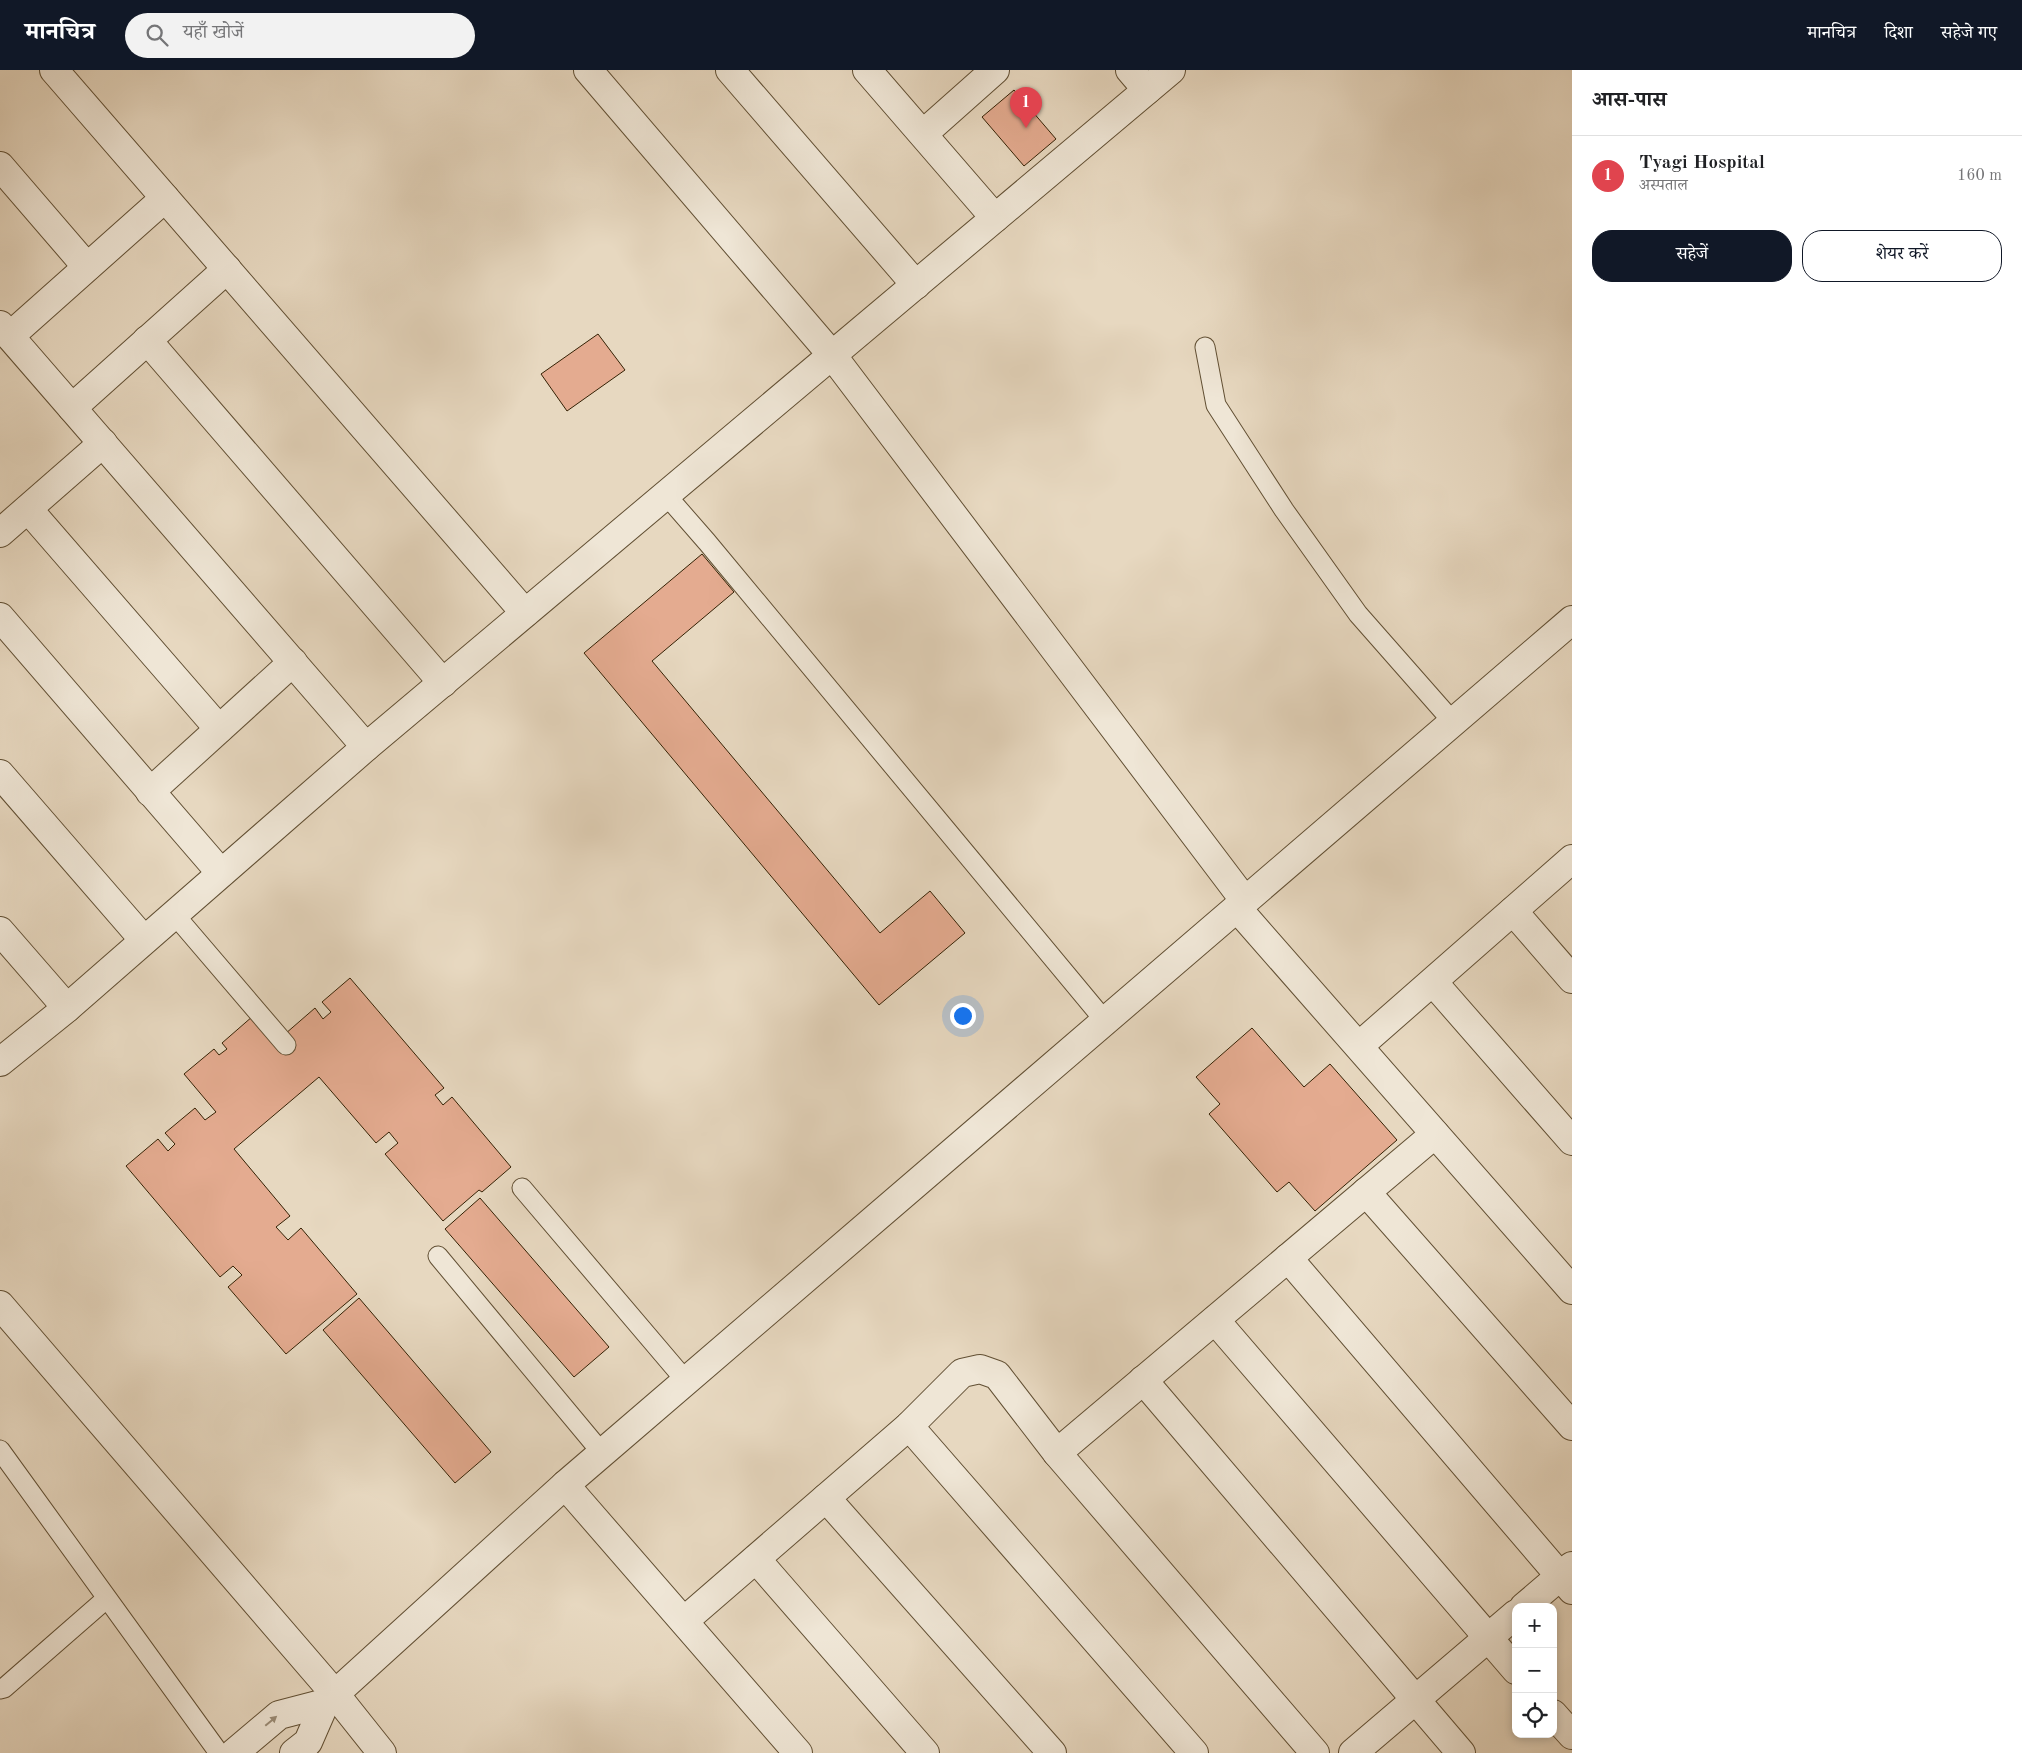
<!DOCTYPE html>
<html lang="hi">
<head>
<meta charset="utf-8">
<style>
	body { margin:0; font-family:"Old Standard TT","Noto Serif Devanagari",serif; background:#f2f2f2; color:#202124 }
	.controls { position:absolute; right:15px; bottom:15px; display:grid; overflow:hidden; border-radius:10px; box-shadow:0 2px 8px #0003 }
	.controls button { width:45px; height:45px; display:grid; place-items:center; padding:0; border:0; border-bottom:1px solid #e0e0e0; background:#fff; color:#202124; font:25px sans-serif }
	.you { position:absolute; left:962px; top:945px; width:18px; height:18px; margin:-12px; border:4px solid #fff; border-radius:50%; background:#1a73e8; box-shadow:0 0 0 8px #1a73e833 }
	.badge { display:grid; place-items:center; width:32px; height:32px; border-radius:50%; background:#111827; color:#fff; font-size:16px; font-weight:700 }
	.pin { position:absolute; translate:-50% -41px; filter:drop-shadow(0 1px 2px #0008) }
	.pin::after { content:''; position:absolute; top:26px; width:18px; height:15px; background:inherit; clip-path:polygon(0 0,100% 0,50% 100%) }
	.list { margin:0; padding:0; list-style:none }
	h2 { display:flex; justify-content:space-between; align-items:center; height:65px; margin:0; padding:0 20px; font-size:21px }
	h2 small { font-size:16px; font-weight:400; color:#757577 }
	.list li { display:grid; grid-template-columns:32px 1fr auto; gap:15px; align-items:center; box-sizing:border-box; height:80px; padding:0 20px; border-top:1px solid #e0e0e0 }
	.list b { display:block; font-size:19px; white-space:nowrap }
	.list p { margin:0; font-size:16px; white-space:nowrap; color:#757577 }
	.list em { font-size:16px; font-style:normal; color:#757577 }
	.actions { display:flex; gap:10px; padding:15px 20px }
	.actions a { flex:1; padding:11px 0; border:1px solid #111827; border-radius:20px; text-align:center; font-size:18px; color:#111827 }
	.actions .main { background:#111827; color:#fff }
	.icon { flex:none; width:28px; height:28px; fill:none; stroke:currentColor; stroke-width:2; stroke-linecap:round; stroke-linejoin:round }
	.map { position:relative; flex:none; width:1572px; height:1683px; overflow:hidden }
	header { display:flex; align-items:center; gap:30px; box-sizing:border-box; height:70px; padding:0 25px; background:#111827; color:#fff }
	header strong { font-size:24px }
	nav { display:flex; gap:28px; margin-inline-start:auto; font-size:18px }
	.search { width:350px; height:45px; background:#f2f2f2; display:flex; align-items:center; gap:12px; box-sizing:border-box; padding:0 18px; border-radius:28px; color:#757577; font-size:19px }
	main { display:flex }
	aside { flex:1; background:#fff }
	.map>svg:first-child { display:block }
</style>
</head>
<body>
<header>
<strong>मानचित्र</strong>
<div class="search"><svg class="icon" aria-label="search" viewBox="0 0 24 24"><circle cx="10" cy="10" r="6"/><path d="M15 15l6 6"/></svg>यहाँ खोजें</div>
<nav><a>मानचित्र</a><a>दिशा</a><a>सहेजे गए</a></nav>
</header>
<main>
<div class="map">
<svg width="1572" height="1683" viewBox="0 0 1572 1683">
	<rect width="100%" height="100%" fill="#e7d8c0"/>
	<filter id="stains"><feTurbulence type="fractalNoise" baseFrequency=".004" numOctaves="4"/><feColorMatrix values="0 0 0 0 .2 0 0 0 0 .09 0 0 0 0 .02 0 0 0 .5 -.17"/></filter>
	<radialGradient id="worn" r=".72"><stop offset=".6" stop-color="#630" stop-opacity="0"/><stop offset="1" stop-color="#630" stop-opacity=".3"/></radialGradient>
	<g fill="#e4ab90" stroke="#342104">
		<path d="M1014 20 1056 69 1024 96 982 47Z"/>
		<path d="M598 264 625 300 567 341 541 304Z"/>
		<path d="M702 484 734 522 652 591 880 863 930 821 965 863 879 935 584 583Z"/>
		<path d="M350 908 444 1018 435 1025 443 1035 452 1027 511 1097 482 1122 479 1120 443 1151 385 1084 398 1073 389 1062 376 1073 319 1007 234 1079 290 1146 276 1157 288 1170 301 1158 357 1224 286 1284 228 1217 242 1205 233 1196 220 1207 126 1096 158 1069 168 1081 175 1074 165 1063 195 1038 205 1050 216 1042 184 1004 214 979 219 985 227 979 222 973 253 946 285 964 315 938 323 949 331 942 322 932Z"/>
		<path d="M1252 958 1304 1017 1330 994 1397 1070 1315 1141 1289 1112 1277 1122 1209 1044 1220 1034 1196 1007Z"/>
		<path d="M480 1128 609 1277 574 1307 445 1159Z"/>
		<path d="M359 1228 491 1382 455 1413 323 1260Z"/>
	</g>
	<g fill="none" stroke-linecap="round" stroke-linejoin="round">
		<defs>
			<g id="service">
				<path d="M1205 277 1216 335 1284 440 1358 544 1453 652"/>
				<path d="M666 425 707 472 1105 951"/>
				<path d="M174 844 286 975"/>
				<path d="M522 1118 686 1311"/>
				<path d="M438 1186 602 1383"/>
				<path d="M0 1380 219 1683"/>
				<path d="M0 1619 4 1618 106 1529"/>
			</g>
			<g id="minor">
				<path d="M54 0 525 543"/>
				<path d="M588 0 832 285 1245 831"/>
				<path d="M730 0 916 215"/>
				<path d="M867 0 995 148"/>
				<path d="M1130 0 1147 20"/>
				<path d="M923 64 995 0"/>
				<path d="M0 96 87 197"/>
				<path d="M0 255 366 677"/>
				<path d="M10 266 165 128"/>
				<path d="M147 270 443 613"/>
				<path d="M72 338 227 199"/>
				<path d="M28 439 219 659"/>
				<path d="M0 463 103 373"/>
				<path d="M0 547 221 803"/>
				<path d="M0 704 144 870"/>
				<path d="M150 722 293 592"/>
				<path d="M1237 838 1572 1220"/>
				<path d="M1513 841 1572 909"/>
				<path d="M0 861 67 938"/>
				<path d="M1433 912 1572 1071"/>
				<path d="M1359 976 1572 789"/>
				<path d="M0 992 67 938 366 677 1171 0"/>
				<path d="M1366 1122 1572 1356"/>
				<path d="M1288 1188 1572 1520"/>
				<path d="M0 1235 335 1624 382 1683"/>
				<path d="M1215 1250 1516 1600"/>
				<path d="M1143 1310 1461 1683"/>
				<path d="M909 1356 1194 1683"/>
				<path d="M1057 1383 1435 1064"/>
				<path d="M565 1415 798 1683"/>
				<path d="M826 1428 1052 1683"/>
				<path d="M756 1489 925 1683"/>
				<path d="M1524 1537 1572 1496"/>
				<path d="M684 1551 909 1356 962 1303 980 1299 997 1305 1057 1383 1315 1683"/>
				<path d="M1553 1644 1572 1665"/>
				<path d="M1353 1683 1516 1544"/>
			</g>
			<g id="tertiary">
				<path d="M234 1683 279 1645 325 1633"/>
				<path d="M294 1683 308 1672 325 1633 565 1415 1572 550"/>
			</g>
		</defs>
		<use href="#service" stroke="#614f33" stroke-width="21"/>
		<use href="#minor" stroke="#614f33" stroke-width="30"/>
		<use href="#tertiary" stroke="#614f33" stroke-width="30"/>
		<use href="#service" stroke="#efe6d6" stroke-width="19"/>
		<use href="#minor" stroke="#efe6d6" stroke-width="28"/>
		<use href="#tertiary" stroke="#efe6d6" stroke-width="28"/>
	</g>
	<defs><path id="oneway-solid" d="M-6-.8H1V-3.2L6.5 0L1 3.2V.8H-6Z" transform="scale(1.25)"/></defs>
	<use fill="#9b8d78" href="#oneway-solid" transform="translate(271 1651) rotate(-40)"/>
	<rect width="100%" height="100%" filter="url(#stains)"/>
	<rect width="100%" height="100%" fill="url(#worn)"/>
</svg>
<div class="controls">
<button>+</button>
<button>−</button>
<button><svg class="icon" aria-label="locate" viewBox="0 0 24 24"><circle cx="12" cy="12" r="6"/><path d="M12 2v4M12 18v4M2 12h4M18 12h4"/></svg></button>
</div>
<div class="you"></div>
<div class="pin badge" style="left:1026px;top:58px;background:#e0444e">1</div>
</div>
<aside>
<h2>आस-पास<small></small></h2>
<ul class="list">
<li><span class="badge" style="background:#e0444e">1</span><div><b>Tyagi Hospital</b><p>अस्पताल</p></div><em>160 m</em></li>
</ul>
<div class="actions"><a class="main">सहेजें</a><a>शेयर करें</a></div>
</aside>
</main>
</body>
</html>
